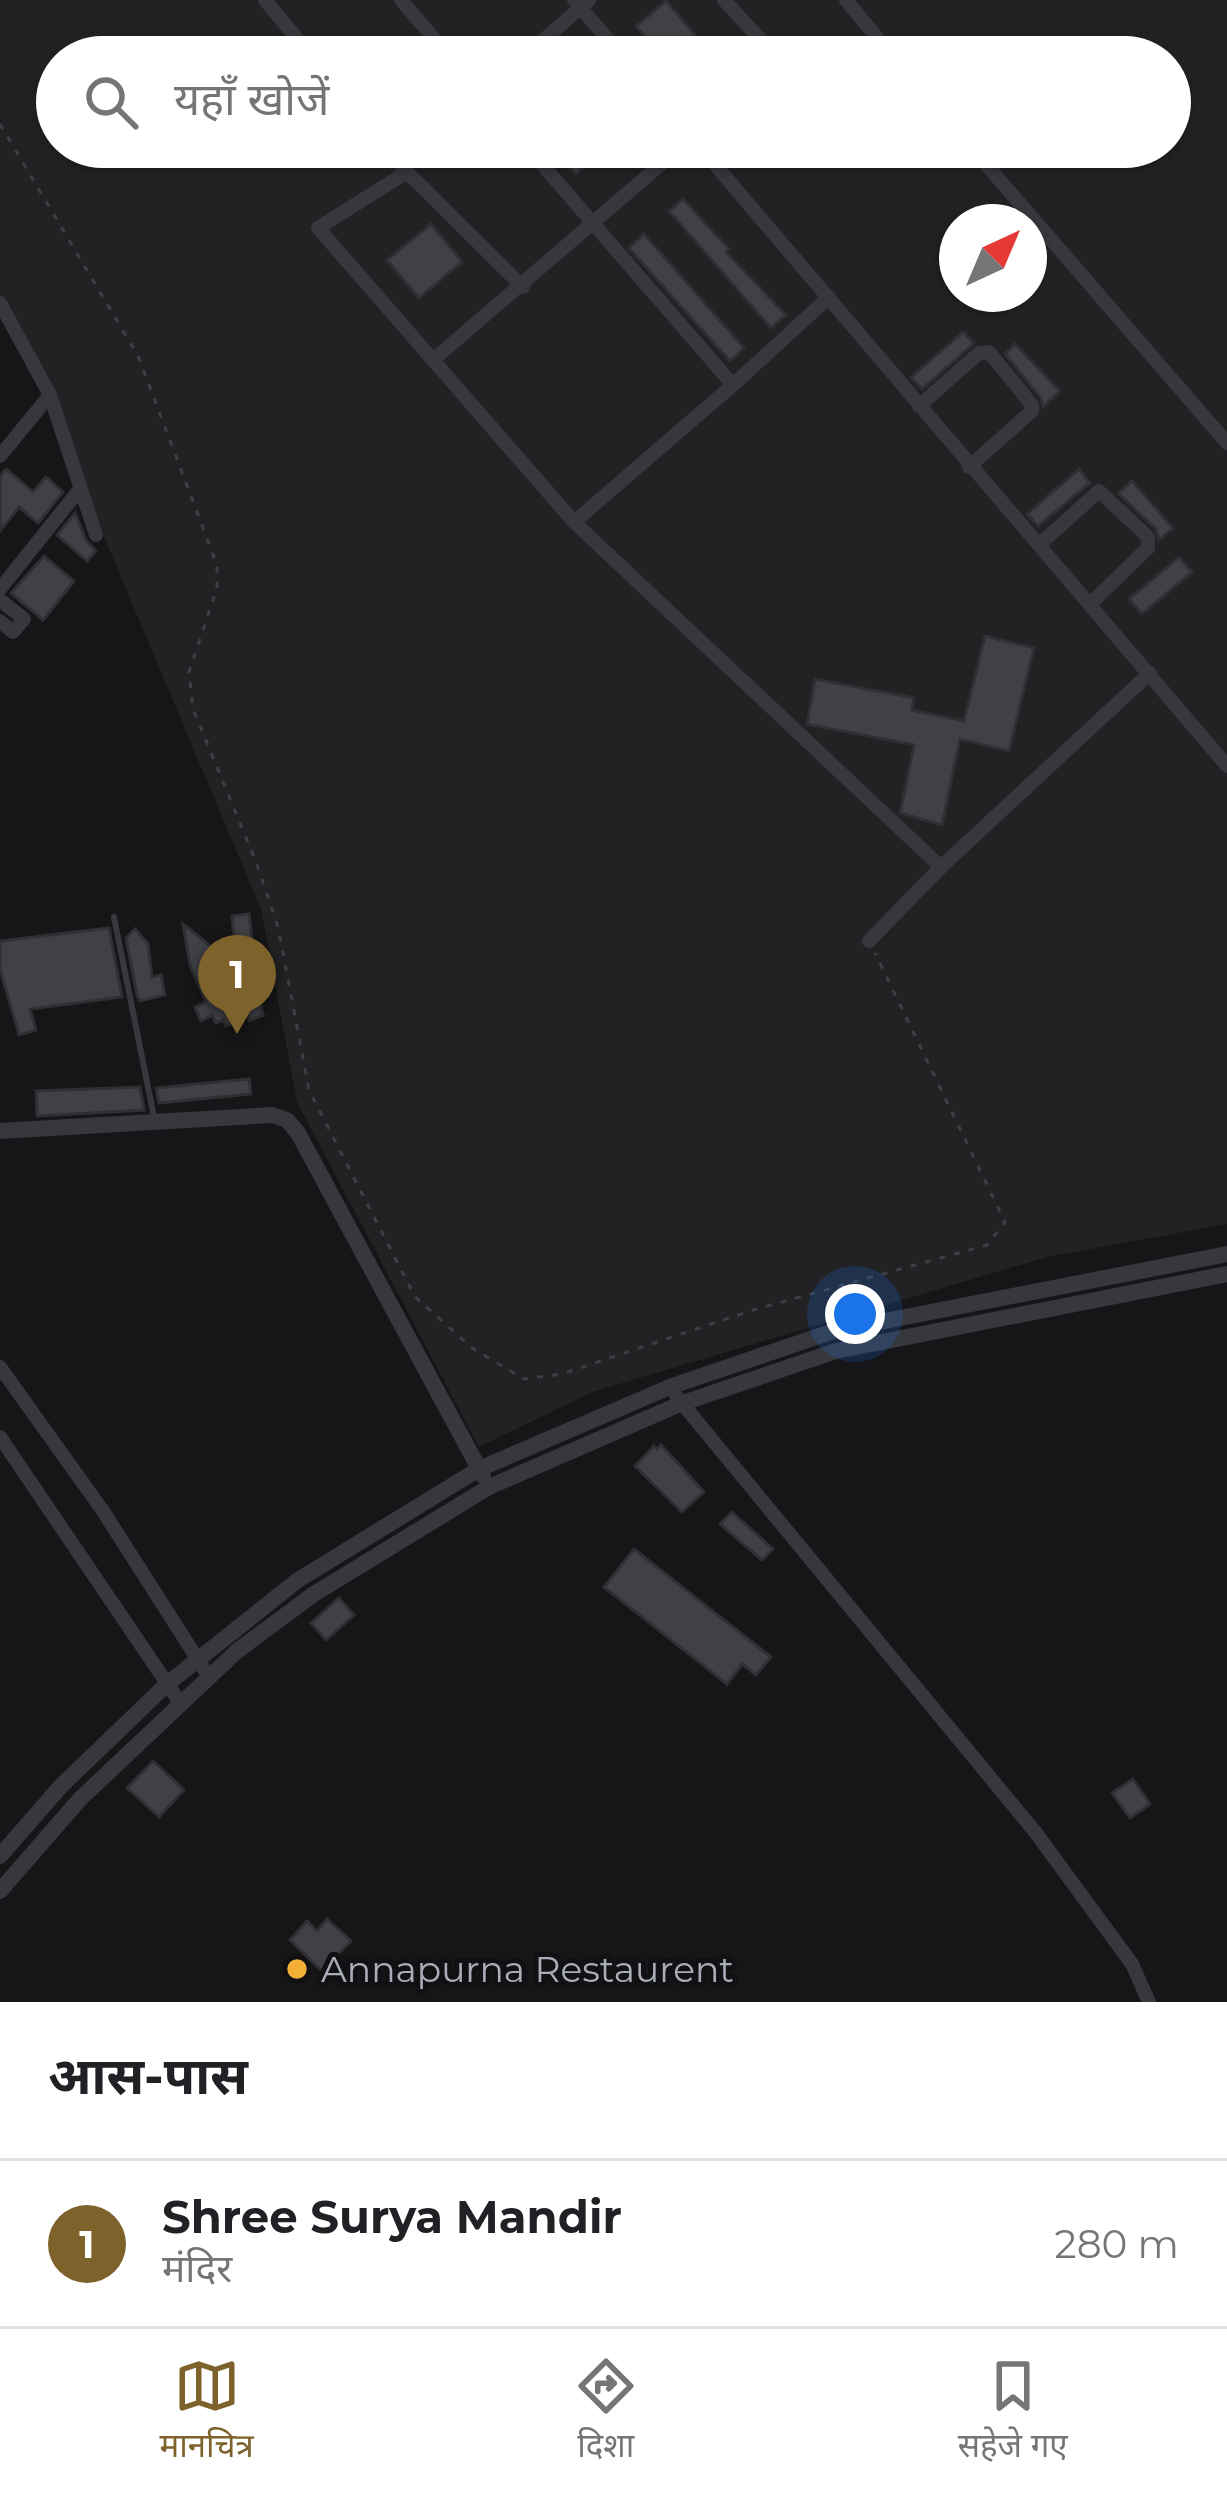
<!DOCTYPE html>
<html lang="hi">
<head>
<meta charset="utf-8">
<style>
	body { margin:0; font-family:Montserrat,"Noto Sans Devanagari",sans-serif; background:#f6f6f6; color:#202124 }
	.compass { position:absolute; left:939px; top:204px; width:108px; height:108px; border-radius:50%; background:#fff; box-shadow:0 3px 9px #0004; rotate:44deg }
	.you { position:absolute; left:855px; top:1314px; width:42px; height:42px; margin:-30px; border:9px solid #fff; border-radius:50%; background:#1a73e8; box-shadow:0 0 0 18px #1a73e833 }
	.badge { display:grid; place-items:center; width:78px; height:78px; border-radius:50%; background:#7e622b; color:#fff; font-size:39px; font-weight:700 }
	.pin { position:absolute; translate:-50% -99px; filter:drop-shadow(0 3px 6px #0008) }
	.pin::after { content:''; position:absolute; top:63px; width:42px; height:36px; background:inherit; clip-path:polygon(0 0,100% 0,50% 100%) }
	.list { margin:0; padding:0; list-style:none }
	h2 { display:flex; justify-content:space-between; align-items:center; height:156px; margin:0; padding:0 48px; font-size:51px }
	h2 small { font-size:39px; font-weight:400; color:#757577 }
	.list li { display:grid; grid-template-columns:78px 1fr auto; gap:36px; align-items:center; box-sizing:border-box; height:168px; padding:0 48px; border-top:3px solid #e0e0e0 }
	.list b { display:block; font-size:45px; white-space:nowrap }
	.list p { margin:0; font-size:39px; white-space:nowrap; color:#757577 }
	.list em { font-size:39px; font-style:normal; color:#757577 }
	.icon { flex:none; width:66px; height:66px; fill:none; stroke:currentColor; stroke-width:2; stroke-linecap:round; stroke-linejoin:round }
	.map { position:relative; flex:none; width:1227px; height:2002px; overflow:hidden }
	.search { position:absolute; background:#fff; box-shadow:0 3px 9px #0004; left:36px; right:36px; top:36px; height:132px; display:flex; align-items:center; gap:30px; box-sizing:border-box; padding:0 42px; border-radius:66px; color:#757577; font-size:45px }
	.sheet { height:324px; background:#fff }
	nav { display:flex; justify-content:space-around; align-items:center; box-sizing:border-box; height:168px; border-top:3px solid #e0e0e0; background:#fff; font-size:33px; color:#757577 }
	nav a { display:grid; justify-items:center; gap:6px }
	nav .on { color:#7e622b }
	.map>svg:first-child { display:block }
</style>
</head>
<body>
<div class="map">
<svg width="1227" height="2002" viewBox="0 0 1227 2002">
	<rect width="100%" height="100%" fill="#161618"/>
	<path fill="#222225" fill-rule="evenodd" d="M0 0H1227V1224L1047 1257 592 1392 479 1447 297 1102 261 909 34 371 0 318ZM57 57H1170V147H57ZM957 222H1029V294H957Z"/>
	<g fill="#404145" stroke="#303034" stroke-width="3">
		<path d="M666 1 714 57H662L636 26Z"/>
		<path d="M551 147H606L576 174Z"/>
		<path d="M683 199 729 249 726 252 786 315 771 328 669 211Z"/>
		<path d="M431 224 462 262 419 298 387 260Z"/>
		<path d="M644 234 744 348 730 361 629 248Z"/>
		<path d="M963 332 974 343 922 389 911 377Z"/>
		<path d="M1015 344 1060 391 1043 407 1041 398 1005 354Z"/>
		<path d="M6 469 33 492 46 477 63 492 38 523 19 507 0 531V476Z"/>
		<path d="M1079 469 1090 483 1038 526 1027 514Z"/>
		<path d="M1132 481 1173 528 1159 540 1156 529 1118 493Z"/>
		<path d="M75 513 86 540 96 551 87 561 57 535Z"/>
		<path d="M44 556 74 581 43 620 11 593Z"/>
		<path d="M1179 557 1192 572 1142 614 1129 599Z"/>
		<path d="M985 636 1034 648 1009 751 960 739 942 825 900 813 914 745 807 724 815 679 914 698 912 710 964 721Z"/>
		<path d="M249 914 252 940 248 941 263 1015 249 1021 236 959 232 916Z"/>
		<path d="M183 924 209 945 241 1020 226 1026 223 1020 216 1023 212 1015 201 1021 195 1007 206 1002 190 965Z"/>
		<path d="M109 928 122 997 30 1009 36 1030 19 1035 0 969V941Z"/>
		<path d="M135 929 148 944 152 977 161 975 165 995 140 1001 137 995 126 938Z"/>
		<path d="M249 1079 251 1094 159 1103 156 1088Z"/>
		<path d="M140 1087 144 1110 37 1116 36 1091Z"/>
		<path d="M661 1445 704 1492 682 1512 635 1466 654 1446 657 1449Z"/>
		<path d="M732 1512 773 1549 762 1560 720 1524Z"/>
		<path d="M634 1549 771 1657 756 1675 742 1664 727 1684 604 1587Z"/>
		<path d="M339 1598 354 1615 326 1640 311 1623Z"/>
		<path d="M153 1761 184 1790 159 1817 127 1788Z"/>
		<path d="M1133 1779 1150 1804 1130 1818 1112 1793Z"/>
		<path d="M327 1919 351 1941 322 1971 290 1940 307 1921 317 1931Z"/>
	</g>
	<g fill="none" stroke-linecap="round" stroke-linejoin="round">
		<path stroke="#3d3f44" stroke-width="3" stroke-dasharray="6 9" stroke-linecap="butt" d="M0 124 138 356 217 565V588L189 672 193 709 256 862 278 927 309 1090 415 1297 472 1348 524 1379 562 1374 753 1310 987 1245 1005 1222 875 953"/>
		<path stroke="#37383d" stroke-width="6" d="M114 917 154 1117"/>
		<g stroke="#37383d" stroke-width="14">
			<path d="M265 0 312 57"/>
			<path d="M401 0 450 57"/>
			<path d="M574 0 623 57"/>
			<path d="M724 0 772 52V57"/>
			<path d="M846 0 893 57"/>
			<path d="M524 57 589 0"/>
			<path d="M387 147 407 172"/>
			<path d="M527 147 733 385 829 297"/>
			<path d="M700 147 1227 766"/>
			<path d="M971 147 1227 443"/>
			<path d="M523 287 407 172 318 228 433 360 681 147"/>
			<path d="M0 303 50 395 96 535"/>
			<path d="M433 360 574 522 941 867"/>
			<path d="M919 406 979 353 989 352 1032 405V411L969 467"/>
			<path d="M0 456 50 395"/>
			<path d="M574 522 733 385"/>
			<path d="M1039 545 1099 491 1148 537V548L1090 604"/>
			<path d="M0 589 80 489"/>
			<path d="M0 600 24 619 13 632 0 621"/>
			<path d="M869 941 941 867 1150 673"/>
			<path d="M0 1367 103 1511 209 1677"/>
			<path d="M676 1396 1036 1833 1132 1964 1149 2002"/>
			<path d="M0 1437 181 1704"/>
		</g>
		<g stroke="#37383d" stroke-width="16">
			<path d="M0 1131 272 1115 287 1120 298 1133 483 1476"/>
			<path d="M0 1856 61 1786 166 1685 298 1580 479 1469 672 1386 834 1331 1227 1254"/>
			<path d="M0 1891 80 1799 237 1651 314 1594 489 1487 680 1404 836 1351 1227 1274"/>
		</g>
	</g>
	<circle fill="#f2b134" stroke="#111113" stroke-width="4.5" cx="297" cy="1969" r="12"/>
	<g text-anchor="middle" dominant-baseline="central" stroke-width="10" stroke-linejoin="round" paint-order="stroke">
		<g font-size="36" fill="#a8adb8" stroke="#111113" text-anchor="start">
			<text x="321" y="1969">Annapurna Restaurent</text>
		</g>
	</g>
</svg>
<svg class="compass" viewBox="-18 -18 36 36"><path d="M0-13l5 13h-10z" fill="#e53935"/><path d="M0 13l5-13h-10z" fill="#757577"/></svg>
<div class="you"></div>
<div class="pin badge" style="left:237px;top:1034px">1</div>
<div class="search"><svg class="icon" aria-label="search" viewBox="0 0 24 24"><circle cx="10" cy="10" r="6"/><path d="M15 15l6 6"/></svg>यहाँ खोजें</div>
</div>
<section class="sheet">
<h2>आस-पास<small></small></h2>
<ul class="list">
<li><span class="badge">1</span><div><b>Shree Surya Mandir</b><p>मंदिर</p></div><em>280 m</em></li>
</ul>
</section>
<nav>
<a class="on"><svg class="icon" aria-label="map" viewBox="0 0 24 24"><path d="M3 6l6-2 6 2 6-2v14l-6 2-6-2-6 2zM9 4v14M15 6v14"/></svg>मानचित्र</a>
<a><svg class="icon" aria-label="directions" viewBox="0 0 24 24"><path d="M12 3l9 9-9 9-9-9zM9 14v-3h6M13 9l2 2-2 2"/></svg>दिशा</a>
<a><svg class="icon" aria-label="saved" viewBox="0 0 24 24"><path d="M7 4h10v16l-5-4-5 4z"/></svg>सहेजे गए</a>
</nav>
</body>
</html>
